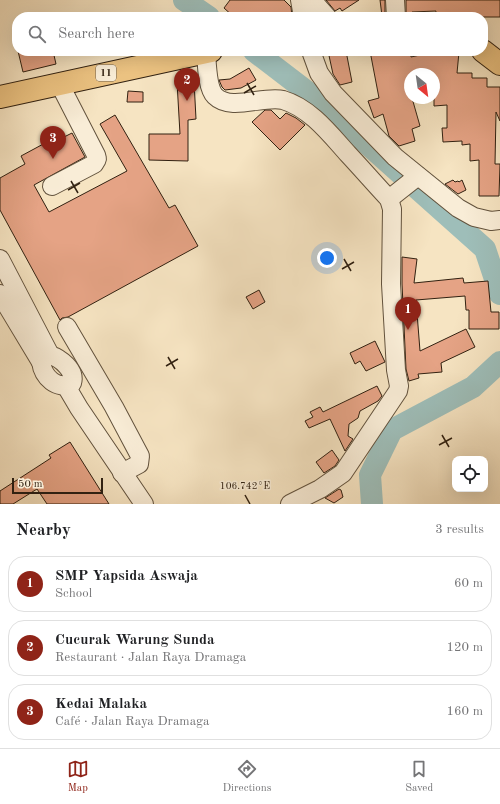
<!DOCTYPE html>
<html lang="en">
<head>
<meta charset="utf-8">
<style>
	body { margin:0; font-family:"Old Standard TT",serif; background:#f2f2f2; color:#202124 }
	.controls { position:absolute; right:12px; bottom:12px; display:grid; overflow:hidden; border-radius:8px; box-shadow:0 4px 16px #0002 }
	.controls button { width:36px; height:36px; display:grid; place-items:center; padding:0; border:0; border-bottom:1px solid #e0e0e0; background:#fff; color:#202124; font:20px sans-serif }
	.compass { position:absolute; left:404px; top:68px; width:36px; height:36px; border-radius:50%; background:#fff; box-shadow:0 4px 16px #0002; rotate:151deg }
	.scale { position:absolute; left:12px; bottom:10px; width:91px; box-sizing:border-box; padding-left:4px; border:2px solid #312111; border-top:0; font-size:11px; line-height:14px; white-space:nowrap; color:#312111; -webkit-text-stroke:3px #f9edd7; paint-order:stroke }
	.you { position:absolute; left:327px; top:258px; width:14px; height:14px; margin:-10px; border:3px solid #fff; border-radius:50%; background:#1a73e8; box-shadow:0 0 0 6px #1a73e833 }
	.badge { display:grid; place-items:center; width:26px; height:26px; border-radius:50%; background:#8f2418; color:#fff; font-size:13px; font-weight:700 }
	.pin { position:absolute; translate:-50% -33px; filter:drop-shadow(0 1px 2px #0008) }
	.pin::after { content:''; position:absolute; top:21px; width:14px; height:12px; background:inherit; clip-path:polygon(0 0,100% 0,50% 100%) }
	.list { margin:0; padding:0; list-style:none }
	h2 { display:flex; justify-content:space-between; align-items:center; height:52px; margin:0; padding:0 16px; font-size:17px }
	h2 small { font-size:13px; font-weight:400; color:#757577 }
	.list li { display:grid; grid-template-columns:26px 1fr auto; gap:12px; align-items:center; box-sizing:border-box; height:56px; margin:0 8px 8px; padding:0 8px; border:1px solid #e0e0e0; border-radius:16px }
	.list b { display:block; font-size:15px; white-space:nowrap }
	.list p { margin:0; font-size:13px; white-space:nowrap; color:#757577 }
	.list em { font-size:13px; font-style:normal; color:#757577 }
	.icon { flex:none; width:22px; height:22px; fill:none; stroke:currentColor; stroke-width:2; stroke-linecap:round; stroke-linejoin:round }
	.map { position:relative; flex:none; width:500px; height:504px; overflow:hidden }
	.search { position:absolute; background:#fff; box-shadow:0 4px 16px #0002; left:12px; right:12px; top:12px; height:44px; display:flex; align-items:center; gap:10px; box-sizing:border-box; padding:0 14px; border-radius:16px; color:#757577; font-size:15px }
	.sheet { height:244px; background:#fff }
	nav { display:flex; justify-content:space-around; align-items:center; box-sizing:border-box; height:56px; border-top:1px solid #e0e0e0; background:#fff; font-size:11px; color:#757577 }
	nav a { display:grid; justify-items:center; gap:2px }
	nav .on { color:#8f2418 }
	.map>svg:first-child { display:block }
</style>
</head>
<body>
<div class="map">
<svg width="500" height="504" viewBox="0 0 500 504">
	<rect width="100%" height="100%" fill="#f6e4c2"/>
	<filter id="stains"><feTurbulence type="fractalNoise" baseFrequency=".005" numOctaves="4"/><feColorMatrix values="0 0 0 0 .2 0 0 0 0 .09 0 0 0 0 .02 0 0 0 .5 -.17"/></filter>
	<radialGradient id="worn" r=".72"><stop offset=".6" stop-color="#630" stop-opacity="0"/><stop offset="1" stop-color="#630" stop-opacity=".3"/></radialGradient>
	<g fill="none" stroke-linecap="round" stroke-linejoin="round">
		<g stroke="#9ebeb9" stroke-width="22">
			<path d="M184 0 209 17"/>
			<path d="M254 51 318 100 485 249 500 294"/>
			<path d="M372 504 370 475 392 430 473 387 500 362"/>
		</g>
	</g>
	<g fill="#e5a385" stroke="#312111">
		<path d="M230 0H284L291 7 292 17H234L224 8Z"/>
		<path d="M326 0H359L342 11 340 8 335 11Z"/>
		<path d="M380 0H385V15L382 16Z"/>
		<path d="M406 0H500V17H435L436 11 412 12 413 16 406 17Z"/>
		<path d="M18 51H53L56 64 23 72Z"/>
		<path d="M328 51H346L352 82 340 85 333 74Z"/>
		<path d="M370 51H411V57L420 55H446V51L459 52 457 73H472V78H487V87H500V121L496 112 495 164H500L499 196H479V160L470 161V144L462 145V141L443 142 442 128H447V105L434 106V74H410V98H412L420 126 412 129 415 141 399 146 389 136 383 114 374 118 368 101 379 98Z"/>
		<path d="M249 68 256 80 241 88 225 90 222 87 219 80 230 79Z"/>
		<path d="M194 81 196 119 188 120V161L149 160V134H180L177 82Z"/>
		<path d="M128 91 143 92V102H127Z"/>
		<path d="M265 110H271L280 119 286 113 296 118 305 125 280 150 252 122Z"/>
		<path d="M115 115 169 208 175 205 198 246 68 317 62 318 60 320 0 210V178L25 164 21 156 60 135 62 138 72 133 85 157 34 185 49 212 127 171 100 124Z"/>
		<path d="M453 180 455 182 458 181 459 182 462 180 466 190 458 194 445 184Z"/>
		<path d="M402 257 417 259 414 283 463 278 464 283 488 281 491 312H499V329H469V310H466L465 296 416 300 420 351 466 329 475 347 441 363 442 372 418 374 419 378 409 381 406 369 402 284Z"/>
		<path d="M259 290 265 302 253 309 246 297Z"/>
		<path d="M375 341 385 362 366 371 360 361 355 364 350 353Z"/>
		<path d="M377 386 382 396 378 401 360 411 358 418 349 424 348 436 353 439 345 451 330 419 309 428 305 421 313 417 310 412 320 407 323 412Z"/>
		<path d="M70 442 109 504H47L37 489 13 504H0V491L51 458 49 455Z"/>
		<path d="M332 450 339 460 335 466 324 473 316 462Z"/>
		<path d="M339 489 341 490 343 497 334 503 325 498Z"/>
	</g>
	<g fill="none" stroke-linecap="round" stroke-linejoin="round">
		<defs>
			<g id="minor">
				<path d="M300 0 303 17"/>
				<path d="M312 0 327 17"/>
				<path d="M395 0 396 17"/>
				<path d="M311 51 319 73 333 93 395 157 458 208 474 217 491 221 500 220"/>
				<path d="M206 52C207 64 207 88 215 96 231 112 264 95 283 100 310 108 330 134 348 154 362 169 375 184 389 199L392 209 391 284 396 370 399 386 398 391 343 473 320 489 290 504"/>
				<path d="M52 186 94 164 97 159 96 155 59 83"/>
				<path d="M389 199 418 176"/>
				<path d="M0 259 50 355"/>
				<path d="M0 294 41 362"/>
				<path d="M67 327 114 407 140 456 139 464 122 473"/>
				<path d="M50 355C60 358 76 370 72 383 57 391 43 377 41 362L44 358Z"/>
				<path d="M66 386 79 408 144 504"/>
			</g>
			<g id="highway">
				<path d="M483 51 500 64"/>
				<path d="M0 97 211 51"/>
			</g>
		</defs>
		<use href="#minor" stroke="#62523d" stroke-width="20"/>
		<use href="#highway" stroke="#312111" stroke-width="24"/>
		<use href="#minor" stroke="#f9edd7" stroke-width="18"/>
		<use href="#highway" stroke="#ebc281" stroke-width="22"/>
	</g>
	<path fill="none" stroke="#312111" stroke-width="1.5" d="M247 83 254 95M244 93 256 86M71 181 78 193M68 190 80 183M344 259 351 271M342 269 354 262M168 357 175 369M166 366 178 359M442 435 449 447M439 445 452 438M245 495 250 504"/>
	<g text-anchor="middle" dominant-baseline="central" stroke-width="3" stroke-linejoin="round" paint-order="stroke">
		<rect fill="#f9edd7" stroke="#6d5e4c" stroke-width="1" x="96" y="65" width="20" height="16" rx="3"/>
		<g font-size="10" font-weight="bold" fill="#312111">
			<text x="106" y="73">11</text>
		</g>
	</g>
	<g font-size="10" text-anchor="middle" fill="#312111" stroke="#f9edd7" stroke-width="3" stroke-linejoin="round" paint-order="stroke">
		<text x="245" y="489">106.742°E</text>
	</g>
	<rect width="100%" height="100%" filter="url(#stains)"/>
	<rect width="100%" height="100%" fill="url(#worn)"/>
</svg>
<div class="controls">
<button><svg class="icon" aria-label="locate" viewBox="0 0 24 24"><circle cx="12" cy="12" r="6"/><path d="M12 2v4M12 18v4M2 12h4M18 12h4"/></svg></button>
</div>
<svg class="compass" viewBox="-18 -18 36 36"><path d="M0-13l5 13h-10z" fill="#e53935"/><path d="M0 13l5-13h-10z" fill="#757577"/></svg>
<div class="scale">50 m</div>
<div class="you"></div>
<div class="pin badge" style="left:408px;top:330px">1</div>
<div class="pin badge" style="left:187px;top:101px">2</div>
<div class="pin badge" style="left:53px;top:159px">3</div>
<div class="search"><svg class="icon" aria-label="search" viewBox="0 0 24 24"><circle cx="10" cy="10" r="6"/><path d="M15 15l6 6"/></svg>Search here</div>
</div>
<section class="sheet">
<h2>Nearby<small>3 results</small></h2>
<ul class="list">
<li><span class="badge">1</span><div><b>SMP Yapsida Aswaja</b><p>School</p></div><em>60 m</em></li>
<li><span class="badge">2</span><div><b>Cucurak Warung Sunda</b><p>Restaurant · Jalan Raya Dramaga</p></div><em>120 m</em></li>
<li><span class="badge">3</span><div><b>Kedai Malaka</b><p>Café · Jalan Raya Dramaga</p></div><em>160 m</em></li>
</ul>
</section>
<nav>
<a class="on"><svg class="icon" aria-label="map" viewBox="0 0 24 24"><path d="M3 6l6-2 6 2 6-2v14l-6 2-6-2-6 2zM9 4v14M15 6v14"/></svg>Map</a>
<a><svg class="icon" aria-label="directions" viewBox="0 0 24 24"><path d="M12 3l9 9-9 9-9-9zM9 14v-3h6M13 9l2 2-2 2"/></svg>Directions</a>
<a><svg class="icon" aria-label="saved" viewBox="0 0 24 24"><path d="M7 4h10v16l-5-4-5 4z"/></svg>Saved</a>
</nav>
</body>
</html>
